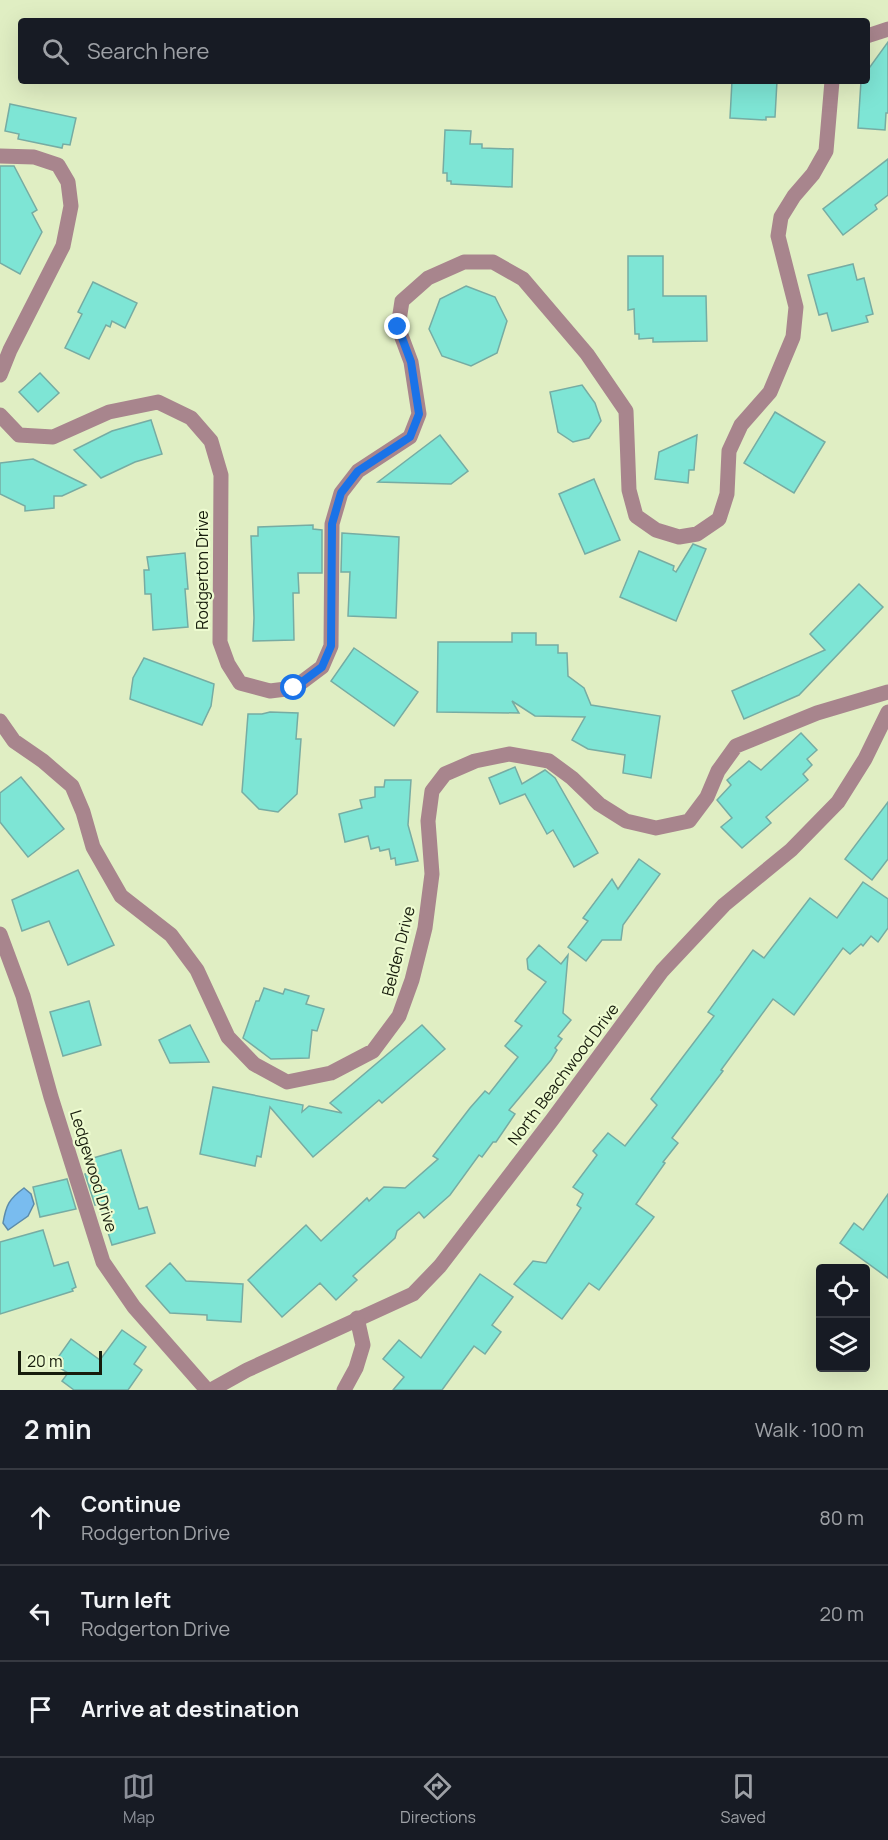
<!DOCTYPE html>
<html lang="en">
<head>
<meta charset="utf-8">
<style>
	body { margin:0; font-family:Manrope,sans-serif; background:#242831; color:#f1f3f6 }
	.controls { position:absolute; right:18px; bottom:18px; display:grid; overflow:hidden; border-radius:6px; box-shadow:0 6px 24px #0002 }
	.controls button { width:54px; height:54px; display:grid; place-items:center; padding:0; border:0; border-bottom:2px solid #363941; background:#171b24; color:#f1f3f6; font:30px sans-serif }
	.scale { position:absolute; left:18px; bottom:15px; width:84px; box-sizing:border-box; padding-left:6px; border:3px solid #171c0c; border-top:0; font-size:16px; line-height:21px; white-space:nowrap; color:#171c0c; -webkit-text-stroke:4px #edfbd0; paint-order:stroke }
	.stop { position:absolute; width:18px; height:18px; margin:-14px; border:4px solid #1a73e8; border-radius:50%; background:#fff }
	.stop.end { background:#1a73e8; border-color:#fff; box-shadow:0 2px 6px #0008 }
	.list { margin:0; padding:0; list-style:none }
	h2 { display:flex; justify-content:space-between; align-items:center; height:78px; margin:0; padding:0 24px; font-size:26px }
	h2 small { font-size:20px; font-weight:400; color:#9ea1a6 }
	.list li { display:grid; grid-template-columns:39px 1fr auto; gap:18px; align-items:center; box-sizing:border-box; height:96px; padding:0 24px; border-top:2px solid #363941 }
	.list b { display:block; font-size:22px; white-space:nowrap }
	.list p { margin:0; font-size:20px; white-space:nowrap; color:#9ea1a6 }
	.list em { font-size:20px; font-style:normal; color:#9ea1a6 }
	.icon { flex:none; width:33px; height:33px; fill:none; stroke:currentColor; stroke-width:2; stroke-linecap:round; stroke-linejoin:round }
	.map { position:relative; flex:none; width:888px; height:1390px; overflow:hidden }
	.search { position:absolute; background:#171b24; box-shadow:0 6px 24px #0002; left:18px; right:18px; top:18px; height:66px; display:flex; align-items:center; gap:15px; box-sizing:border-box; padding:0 21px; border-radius:6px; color:#9ea1a6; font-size:22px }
	.sheet { height:366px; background:#171b24 }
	nav { display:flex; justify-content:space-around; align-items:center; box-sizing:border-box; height:84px; border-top:2px solid #363941; background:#171b24; font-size:16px; color:#9ea1a6 }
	nav a { display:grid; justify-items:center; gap:3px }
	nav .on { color:#8c9099 }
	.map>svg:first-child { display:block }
</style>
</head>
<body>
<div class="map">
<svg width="888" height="1390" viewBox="0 0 888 1390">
	<rect width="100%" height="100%" fill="#e0eec3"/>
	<path fill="#79bcef" stroke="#5c8cab" stroke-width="1.5" d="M24 1188 31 1194 34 1204 28 1216 8 1230 3 1223C6 1205 9 1199 24 1188Z"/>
	<g fill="#7ee5d5" stroke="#76aca3" stroke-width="1.5">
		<path d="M888 42V113H886L885 130 858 128 861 81H867V71Z"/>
		<path d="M732 81H777L775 117H766V120L730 118Z"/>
		<path d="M10 104 76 118 70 145 63 144 62 148 18 139 19 134 5 131Z"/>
		<path d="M445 130 471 131 470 144H482V148L513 149 512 187 451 184V181H447V173H443Z"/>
		<path d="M888 159V195L875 205 877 209 843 235 823 209Z"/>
		<path d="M0 166H14L37 210 32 213 42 232 20 274 0 263Z"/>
		<path d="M628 256H663V296H706L707 341 653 342V338L639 339V334H635L634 309 628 310Z"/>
		<path d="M853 264 857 280 864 278 873 314 866 316 868 322 832 331 827 313 819 315 808 275Z"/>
		<path d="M93 282 137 303 125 328 112 321 110 327 106 325 89 359 65 348 82 314 78 312Z"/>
		<path d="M466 286 495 297 507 321 497 353 471 366 442 356 429 329 440 299Z"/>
		<path d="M40 373 59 393 38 412 19 392Z"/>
		<path d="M582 385 595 403 601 421 589 438 573 442 558 432 550 392Z"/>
		<path d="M775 412 825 442 794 493 744 463Z"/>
		<path d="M151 420 162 454 135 462 101 478 74 450 112 431Z"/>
		<path d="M440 435 468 471 451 484 378 482Z"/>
		<path d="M697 435 694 470H689L688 483 655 479 659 452Z"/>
		<path d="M33 459 86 485 62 496H54V508L25 511V506L0 494V463Z"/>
		<path d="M594 479 620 540 585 554 559 494Z"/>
		<path d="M313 525V529L322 530V573H298L299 593H293L294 640 253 641 254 618 251 536H258V527Z"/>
		<path d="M342 533 399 537 396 618 348 616 350 572H341Z"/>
		<path d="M693 544 706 549 676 621 620 597 639 551 674 566 673 570 676 572Z"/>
		<path d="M185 553 188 589H185L188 627 153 630 151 594H145L144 570H149L147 557Z"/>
		<path d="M859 584 883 607 799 695 744 719 732 691 825 650 810 634Z"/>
		<path d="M512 633H536V645H558V653H567L568 676 584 688 591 705 660 716 651 778 623 773 625 755 588 749 572 740 585 717 535 716 512 701 519 713 437 712 438 642H512Z"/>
		<path d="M354 648 418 692 394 726 331 681Z"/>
		<path d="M144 658 214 684 211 706 202 725 130 699 133 678Z"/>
		<path d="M270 712 298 713 296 739H301L297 794 278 812 259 809 242 792 248 714H262Z"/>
		<path d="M801 733 817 750 807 759 812 765 803 774 808 780 766 817 771 823 742 848 721 827 732 818 717 800 731 785 727 780 749 761 761 770Z"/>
		<path d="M515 767 522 784 545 770 555 778 598 853 574 867 553 830 547 834 525 794 500 804 489 778Z"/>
		<path d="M21 777 64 829 28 857 0 822V793Z"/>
		<path d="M385 780H411L408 825 418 861 396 865 395 858 391 859 389 849 380 851 379 847 371 849 368 836 345 842 339 814 362 808 360 800 375 797V787H384Z"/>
		<path d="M888 802V859L872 880 845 859Z"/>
		<path d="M639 859 660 874 623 925 621 940H602L586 961 568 947 588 921 583 918 612 879 618 889Z"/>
		<path d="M78 870 114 945 68 965 49 921 22 931 12 900Z"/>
		<path d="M863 882 888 899V928L878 942 871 936 863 946 861 944 850 954 843 948 794 1015 773 999 721 1070 723 1071 672 1138 678 1143 663 1162 665 1163 636 1204 654 1217 599 1290 589 1283 562 1319 514 1284 533 1261 546 1263 581 1208 577 1205 583 1194 573 1187 597 1155 593 1151 608 1133 625 1146 657 1105 651 1099 714 1016 708 1012 753 950 764 958 810 898 837 918Z"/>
		<path d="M539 945 561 964 568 955 563 1013 571 1020 558 1036 562 1039 555 1048 557 1050 551 1060 509 1110 515 1114 496 1142H493L482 1157 479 1155 450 1195 424 1218 419 1212 397 1231 395 1238 353 1276 357 1280 336 1300 320 1283 282 1317 248 1280 306 1225 321 1241 367 1198 369 1201 384 1187 405 1188 438 1159 433 1156 470 1108 485 1091 489 1094 518 1057 505 1046 522 1026 515 1021 546 982 528 969 527 959Z"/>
		<path d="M264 988 283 994 285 989 309 996 306 1004 324 1009 317 1031 312 1030 309 1058 271 1059 243 1038 256 1001H259Z"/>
		<path d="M89 1001 101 1045 63 1056 50 1012Z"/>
		<path d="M190 1025 209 1062 170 1063 159 1040Z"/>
		<path d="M422 1025 445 1049 382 1103 379 1100 313 1157 270 1107 261 1157 257 1156 255 1166 200 1154 213 1087 303 1105 302 1112 309 1106 342 1113 330 1103Z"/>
		<path d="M121 1150 139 1209 147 1207 155 1233 112 1245 99 1204 95 1205 85 1174 97 1171 93 1158Z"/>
		<path d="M67 1179 76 1209 40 1217 33 1187Z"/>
		<path d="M888 1194V1278L840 1243 854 1223 863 1230Z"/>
		<path d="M43 1230 54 1266 68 1262 76 1287 72 1289 73 1291 0 1314V1242Z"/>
		<path d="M170 1263 186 1281 243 1284 241 1322 207 1320V1315L170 1313 146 1286Z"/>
		<path d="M480 1274 513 1297 492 1325 501 1332 485 1354 474 1346 442 1390H393L404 1377 383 1359 399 1340 421 1358Z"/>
		<path d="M122 1330 146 1347 134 1364 142 1370 128 1390H74L62 1381 68 1373 60 1368 63 1364 61 1362 63 1359 59 1356 71 1339 100 1360Z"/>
	</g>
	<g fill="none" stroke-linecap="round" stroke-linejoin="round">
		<g stroke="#a8858d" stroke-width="15">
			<path d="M867 36 888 29"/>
			<path d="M0 156 34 157 58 165 68 182 71 206 63 246 10 350 0 375"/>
			<path d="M0 415 19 435 53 437 109 412 158 402 191 418 211 441 221 475 220 642 228 664 240 683 270 691 294 688 322 667 331 646 332 524 341 493 358 471 410 437 419 414 411 362 398 327 402 301 428 278 464 262H493L523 279 587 354 626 411 629 490 636 516 656 530 679 537 697 534 719 519 727 494 729 451 741 425 770 392 793 337 796 307 778 236 781 217 794 196 813 174 826 151 832 81"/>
			<path d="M0 721 14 741 43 761 72 786 83 812 93 847 121 896 171 935 197 970 228 1037 254 1064 287 1082 331 1073 373 1051 399 1016 412 980 425 928 432 874 428 821 432 791 445 774 475 761 509 754 549 761 572 778 599 804 626 821 656 828 689 821 707 797 718 771 736 746 817 713 888 692"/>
			<path d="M0 934 23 996 51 1097 103 1262 134 1307 207 1390"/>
			<path d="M211 1390 247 1370 413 1294 440 1266 552 1120 662 971 724 905 791 850 838 802 865 759 888 712"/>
			<path d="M344 1390 356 1368 363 1345 357 1318"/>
		</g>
	</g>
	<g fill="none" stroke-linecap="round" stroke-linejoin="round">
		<path stroke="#1a73e8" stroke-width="8" d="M294 688 322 667 331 646 332 524 341 493 358 471 410 437 419 414 411 362 398 327"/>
	</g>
	<g text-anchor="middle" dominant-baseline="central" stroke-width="4.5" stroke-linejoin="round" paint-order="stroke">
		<g font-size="16" fill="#171c0c" stroke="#edfbd0">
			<text transform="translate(202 570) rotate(-90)">Rodgerton Drive</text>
			<text transform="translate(398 951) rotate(-76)">Belden Drive</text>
			<text transform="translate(563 1074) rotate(-53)">North Beachwood Drive</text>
			<text transform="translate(94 1171) rotate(73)">Ledgewood Drive</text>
		</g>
	</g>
</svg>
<div class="controls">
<button><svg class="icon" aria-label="locate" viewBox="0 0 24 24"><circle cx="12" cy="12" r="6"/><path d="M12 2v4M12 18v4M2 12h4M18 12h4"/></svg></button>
<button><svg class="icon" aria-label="layers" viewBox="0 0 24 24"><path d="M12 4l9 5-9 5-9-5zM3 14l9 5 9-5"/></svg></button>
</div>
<div class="scale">20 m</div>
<div class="stop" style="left:294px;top:688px"></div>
<div class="stop end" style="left:398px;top:327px"></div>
<div class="search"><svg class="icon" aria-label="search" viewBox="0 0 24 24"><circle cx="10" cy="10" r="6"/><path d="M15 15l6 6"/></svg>Search here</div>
</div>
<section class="sheet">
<h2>2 min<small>Walk · 100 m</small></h2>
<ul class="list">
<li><svg class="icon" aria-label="ahead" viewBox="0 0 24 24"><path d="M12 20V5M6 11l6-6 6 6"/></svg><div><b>Continue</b><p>Rodgerton Drive</p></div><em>80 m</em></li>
<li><svg class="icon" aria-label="left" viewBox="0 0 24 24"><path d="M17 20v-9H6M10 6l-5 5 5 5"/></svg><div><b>Turn left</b><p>Rodgerton Drive</p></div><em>20 m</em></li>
<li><svg class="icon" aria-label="arrive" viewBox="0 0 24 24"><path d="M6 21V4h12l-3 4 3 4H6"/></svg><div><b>Arrive at destination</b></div></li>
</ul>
</section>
<nav>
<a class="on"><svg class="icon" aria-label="map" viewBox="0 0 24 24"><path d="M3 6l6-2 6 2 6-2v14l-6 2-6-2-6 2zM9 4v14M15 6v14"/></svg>Map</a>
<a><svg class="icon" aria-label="directions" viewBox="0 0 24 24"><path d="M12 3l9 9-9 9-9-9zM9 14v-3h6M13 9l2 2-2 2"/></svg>Directions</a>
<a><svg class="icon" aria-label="saved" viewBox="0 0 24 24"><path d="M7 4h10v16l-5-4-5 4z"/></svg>Saved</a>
</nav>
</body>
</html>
